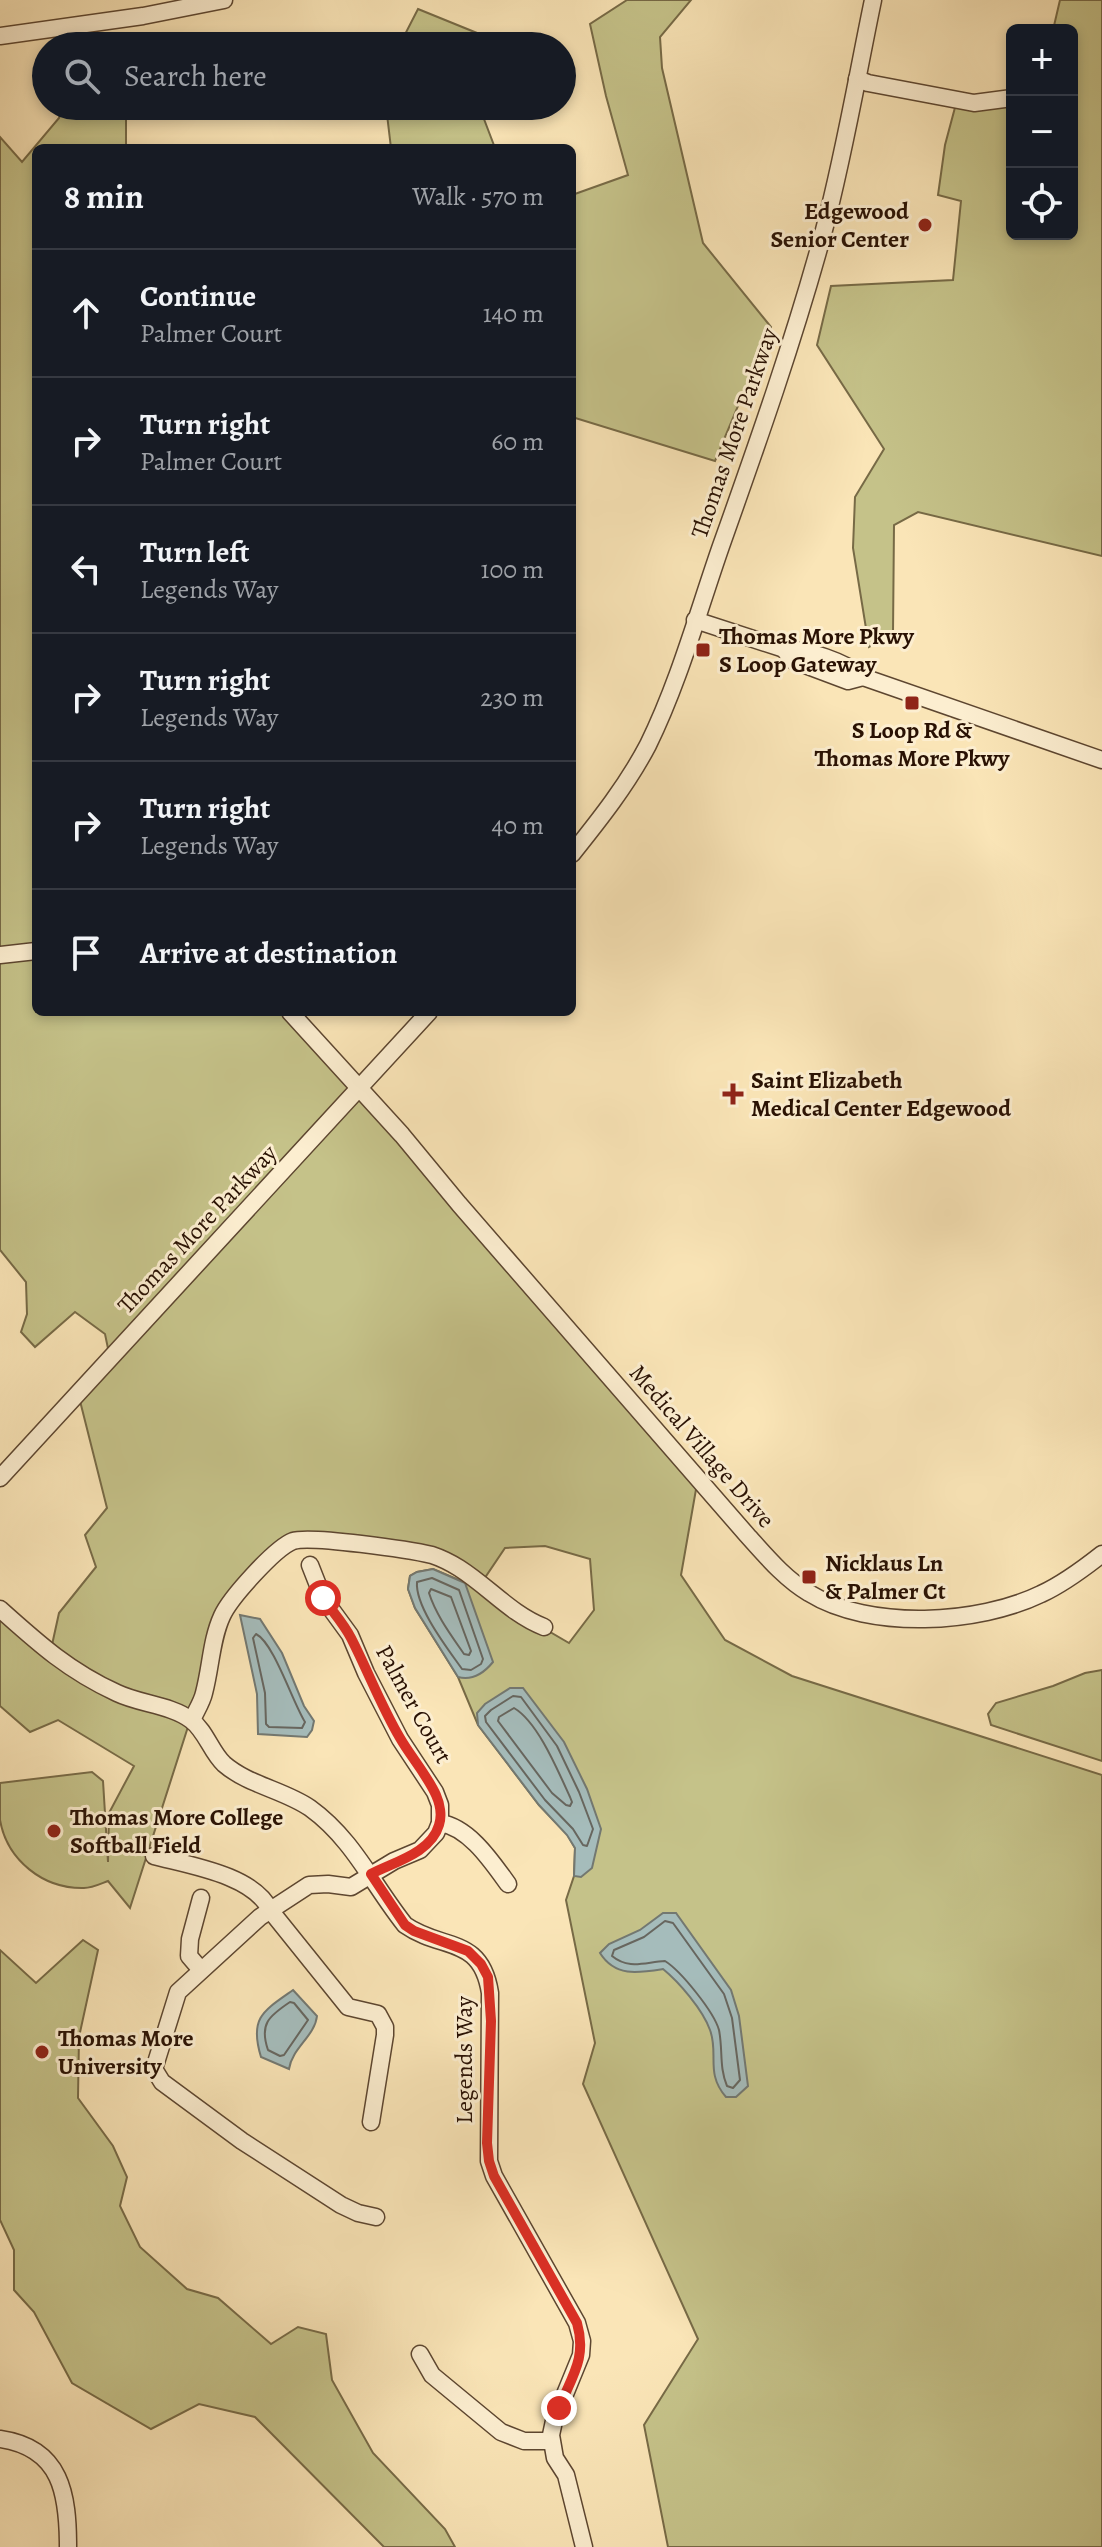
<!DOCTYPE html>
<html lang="en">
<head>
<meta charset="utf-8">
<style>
	body { margin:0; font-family:Alegreya,serif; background:#242831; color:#f1f3f6 }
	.controls { position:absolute; right:24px; top:24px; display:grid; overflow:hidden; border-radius:12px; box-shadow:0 4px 12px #0003 }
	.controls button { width:72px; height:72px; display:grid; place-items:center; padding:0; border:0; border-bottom:2px solid #363941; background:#171b24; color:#f1f3f6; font:40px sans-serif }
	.stop { position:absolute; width:24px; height:24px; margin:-18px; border:6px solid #d93025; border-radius:50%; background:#fff }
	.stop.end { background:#d93025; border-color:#fff; box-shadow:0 2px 8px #0008 }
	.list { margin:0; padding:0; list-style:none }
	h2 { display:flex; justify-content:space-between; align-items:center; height:104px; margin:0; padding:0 32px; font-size:34px }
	h2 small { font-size:26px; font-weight:400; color:#9ea1a6 }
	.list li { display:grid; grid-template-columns:52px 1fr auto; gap:24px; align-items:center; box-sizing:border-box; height:128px; padding:0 32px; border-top:2px solid #363941 }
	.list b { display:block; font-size:30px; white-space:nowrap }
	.list p { margin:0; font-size:26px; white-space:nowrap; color:#9ea1a6 }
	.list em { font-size:26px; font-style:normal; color:#9ea1a6 }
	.icon { flex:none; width:44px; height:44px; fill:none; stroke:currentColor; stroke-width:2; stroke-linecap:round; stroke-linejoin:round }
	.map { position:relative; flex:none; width:1102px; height:2547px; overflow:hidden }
	.search { position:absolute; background:#171b24; box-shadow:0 4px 12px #0003; left:32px; top:32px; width:544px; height:88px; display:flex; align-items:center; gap:20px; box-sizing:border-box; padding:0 28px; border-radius:44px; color:#9ea1a6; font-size:30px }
	.panel { position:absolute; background:#171b24; box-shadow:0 4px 12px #0003; left:32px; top:144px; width:544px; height:872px; border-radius:12px }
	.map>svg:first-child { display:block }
</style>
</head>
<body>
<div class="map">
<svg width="1102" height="2547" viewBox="0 0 1102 2547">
	<rect width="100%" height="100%" fill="#fae5b7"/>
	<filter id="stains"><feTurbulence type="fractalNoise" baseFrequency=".0025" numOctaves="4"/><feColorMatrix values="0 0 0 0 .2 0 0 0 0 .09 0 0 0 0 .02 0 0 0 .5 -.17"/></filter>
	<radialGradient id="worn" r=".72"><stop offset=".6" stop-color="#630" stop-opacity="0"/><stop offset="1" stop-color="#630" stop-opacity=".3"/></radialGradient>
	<g fill="#c5c289" stroke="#776a46" stroke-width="2">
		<path d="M627 0H691L660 37 662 68 703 243 771 327 715 461 572 417V195L628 175 606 96 590 24Z"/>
		<path d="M1060 0H1102V556L918 512 894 525 893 634 869 647 853 548 855 497 884 449 817 345 831 286 953 280 961 201 938 195 945 145 957 100 1012 98V234H1072V30H1053Z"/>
		<path d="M418 9 477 33 475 46H399Z"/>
		<path d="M63 106H120L126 120V148H36V1012H290L698 1478 681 1575 725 1640 792 1676 1102 1775V2547H668L644 2425 698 2339 583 2084 595 2043 566 1900 574 1876 575 1848 567 1834 539 1805 478 1725 458 1677 415 1608 408 1589 410 1576 417 1572 433 1569 466 1583 569 1643 594 1610 590 1559 545 1546 505 1548 480 1585 440 1558 296 1540 226 1608 130 1908 108 1881C100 1884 92 1888 84 1888 43 1889 7 1860 0 1820 0 1808 0 1794 0 1783L92 1772 103 1781 108 1862 109 1813 134 1766 58 1720 30 1732 0 1706V1609L50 1654 59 1613 96 1567 85 1535 107 1508 78 1393 110 1358 105 1334 75 1312 35 1347 21 1332 27 1314 26 1282 0 1250V137L22 162 59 118Z"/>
		<path d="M386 106H479L495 148H391Z"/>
		<path d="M1102 1670V1761L991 1725 988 1714 996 1703 1053 1686 1085 1673Z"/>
		<path d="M83 1940 98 1950 79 2037 78 2098 113 2146 127 2177 120 2206 140 2247 187 2289 218 2298 271 2344 298 2327 326 2334 332 2380 373 2453 445 2529 455 2547H384L255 2417 199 2404 151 2429 72 2383 34 2312 14 2290V2250L0 2220V1950L36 1983Z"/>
	</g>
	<g fill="#a5bcbb" stroke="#737871" stroke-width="2">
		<path d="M433 1569 465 1583 493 1662C484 1673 473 1681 458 1677L415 1608 408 1589 410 1576 417 1572Z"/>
		<path d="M240 1615 260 1619 282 1653 304 1706 314 1721 312 1730 307 1737 258 1734 257 1694Z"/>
		<path d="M510 1688H523L564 1742 587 1789 601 1829 592 1868 581 1877 574 1876 575 1848 567 1835 539 1805 478 1725 477 1713 485 1704Z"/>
		<path d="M663 1913H676L731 1990 739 2016 748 2086 736 2097H726C705 2073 719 2054 710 2030 703 2010 679 1982 663 1969 638 1973 615 1977 600 1953L609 1944 640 1930Z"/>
		<path d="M293 1990 317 2016C315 2036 292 2048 289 2069L261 2057C249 2018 263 2011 293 1990Z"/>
	</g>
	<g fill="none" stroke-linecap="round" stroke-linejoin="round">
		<g stroke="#67665f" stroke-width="2">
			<path d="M432 1578 459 1590 483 1659 481 1664 471 1670 462 1669C448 1649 415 1607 417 1582Z"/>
			<path d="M431 1589 451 1597 471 1651 469 1655 464 1654C451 1635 436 1615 429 1593Z"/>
			<path d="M256 1634C274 1643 292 1701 305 1722L302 1728 269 1727 266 1724 265 1693 253 1638Z"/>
			<path d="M513 1696 521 1697 557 1746 579 1792 593 1829 587 1846 583 1845 573 1829 545 1800 486 1722 485 1716 491 1710Z"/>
			<path d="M514 1708C538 1722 558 1771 570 1797L572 1802 570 1806 566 1805 552 1793 498 1721 499 1717Z"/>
			<path d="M665 1921 673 1923 724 1994 732 2018 740 2080 733 2088 727 2086C719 2067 723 2050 719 2030 714 2012 681 1971 665 1961 645 1962 629 1970 612 1956L614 1950 644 1937Z"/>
			<path d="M290 2002 294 2003 308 2020 284 2055 280 2056 268 2050C259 2024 269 2016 290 2002Z"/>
		</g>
		<defs>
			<g id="minor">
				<path d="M0 36 143 16 224 0"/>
				<path d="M857 79 868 83 974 103 1012 98"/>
				<path d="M695 620 784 649C807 649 846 662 863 677L1102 760"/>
				<path d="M784 649 792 660 848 681 863 677"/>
				<path d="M572 854C600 819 627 785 648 745 679 682 698 612 721 546 758 442 795 337 824 230 844 155 857 77 873 0"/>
				<path d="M0 955 36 951"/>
				<path d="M290 1012 402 1135 459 1204 747 1535C766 1556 785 1579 809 1593 870 1631 979 1624 1041 1594 1063 1584 1083 1569 1102 1554"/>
				<path d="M0 1478 429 1012"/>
				<path d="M310 1565 323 1598 350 1635 366 1673 400 1739 435 1792 440 1805V1823L436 1833 420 1850 394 1861 351 1887 328 1884 309 1885 260 1917 178 1992 154 2069 162 2082 242 2141 341 2205 358 2213 376 2217"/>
				<path d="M0 1609C39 1644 69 1671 117 1693 140 1704 171 1705 191 1720 206 1731 211 1752 224 1764 248 1785 284 1790 310 1808 353 1839 373 1885 405 1925 442 1951 481 1935 490 1993L489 2161 494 2176 577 2323 582 2341 581 2355 554 2421 551 2435 555 2458 566 2475 584 2547"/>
				<path d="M192 1720C196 1711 202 1702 204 1693 211 1667 211 1640 222 1616 230 1598 275 1548 293 1541 310 1535 411 1550 432 1555 441 1558 451 1563 459 1568 489 1587 511 1614 544 1627"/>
				<path d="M440 1823C469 1827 492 1862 508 1884"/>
				<path d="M154 1856C188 1865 254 1875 270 1910L348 2007 378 2014 385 2027V2035L371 2122"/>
				<path d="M201 1970 189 1956 190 1939 201 1898"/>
				<path d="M420 2354 432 2375 501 2432 524 2441H551"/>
				<path d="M0 2439C62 2448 68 2495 68 2547"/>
			</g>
		</defs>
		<use href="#minor" stroke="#5d4630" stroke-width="19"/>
		<use href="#minor" stroke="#fceed0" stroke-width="16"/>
	</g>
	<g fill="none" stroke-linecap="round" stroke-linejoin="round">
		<path stroke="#d93025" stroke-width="10" d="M323 1598C332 1611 344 1624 351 1638 368 1671 381 1706 400 1738 411 1757 427 1775 436 1795 440 1804 442 1816 439 1825 431 1853 394 1862 371 1874L405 1925 414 1931 468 1951 481 1964 488 1977 491 2021 487 2143 489 2161 494 2176 577 2323C587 2358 572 2376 559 2408"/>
	</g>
	<g fill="#8f2418" stroke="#fceed0" stroke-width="3">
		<circle cx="925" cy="225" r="8"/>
		<rect x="695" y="642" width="16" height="16" rx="4"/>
		<rect x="904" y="695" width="16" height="16" rx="4"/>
		<path d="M729 1082h8v8h8v8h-8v8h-8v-8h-8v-8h8z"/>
		<rect x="801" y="1569" width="16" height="16" rx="4"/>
		<circle cx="54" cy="1831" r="8"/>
		<circle cx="42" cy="2052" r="8"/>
	</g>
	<g text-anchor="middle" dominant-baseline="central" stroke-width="6" stroke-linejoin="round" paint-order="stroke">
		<g font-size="24" font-weight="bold" fill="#291103" stroke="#fceed0" text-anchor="start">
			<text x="909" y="211" text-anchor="end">Edgewood<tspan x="909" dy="28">Senior Center</tspan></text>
			<text x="719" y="636">Thomas More Pkwy<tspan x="719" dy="28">S Loop Gateway</tspan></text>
			<text x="912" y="730" text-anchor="middle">S Loop Rd &amp;<tspan x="912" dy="28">Thomas More Pkwy</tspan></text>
			<text x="751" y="1080">Saint Elizabeth<tspan x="751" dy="28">Medical Center Edgewood</tspan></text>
			<text x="825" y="1563">Nicklaus Ln<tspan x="825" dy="28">&amp; Palmer Ct</tspan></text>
			<text x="70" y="1817">Thomas More College<tspan x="70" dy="28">Softball Field</tspan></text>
			<text x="58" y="2038">Thomas More<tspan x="58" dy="28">University</tspan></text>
		</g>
		<g font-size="24" fill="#291103" stroke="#fceed0">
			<text transform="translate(734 433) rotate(-71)">Thomas More Parkway</text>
			<text transform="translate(197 1229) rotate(-47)">Thomas More Parkway</text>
			<text transform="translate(702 1446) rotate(49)">Medical Village Drive</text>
			<text transform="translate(414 1704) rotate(61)">Palmer Court</text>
			<text transform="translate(464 2060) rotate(-90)">Legends Way</text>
		</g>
	</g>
	<rect width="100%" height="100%" filter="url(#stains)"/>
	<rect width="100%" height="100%" fill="url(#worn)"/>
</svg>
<div class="controls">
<button>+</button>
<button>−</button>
<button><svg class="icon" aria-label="locate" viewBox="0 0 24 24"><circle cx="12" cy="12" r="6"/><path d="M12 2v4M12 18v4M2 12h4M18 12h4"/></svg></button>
</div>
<div class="stop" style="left:323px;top:1598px"></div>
<div class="stop end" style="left:559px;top:2408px"></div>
<div class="search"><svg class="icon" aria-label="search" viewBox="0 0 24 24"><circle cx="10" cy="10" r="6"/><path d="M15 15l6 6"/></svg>Search here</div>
<section class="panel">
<h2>8 min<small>Walk · 570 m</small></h2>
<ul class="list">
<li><svg class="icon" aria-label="ahead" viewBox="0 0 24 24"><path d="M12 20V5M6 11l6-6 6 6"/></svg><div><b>Continue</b><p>Palmer Court</p></div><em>140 m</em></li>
<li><svg class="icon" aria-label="right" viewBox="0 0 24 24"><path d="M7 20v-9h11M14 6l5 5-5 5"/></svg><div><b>Turn right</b><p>Palmer Court</p></div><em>60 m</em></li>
<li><svg class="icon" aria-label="left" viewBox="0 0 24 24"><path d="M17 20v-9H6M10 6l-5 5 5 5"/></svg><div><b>Turn left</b><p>Legends Way</p></div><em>100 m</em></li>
<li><svg class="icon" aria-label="right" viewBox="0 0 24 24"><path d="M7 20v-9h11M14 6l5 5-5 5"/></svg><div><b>Turn right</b><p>Legends Way</p></div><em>230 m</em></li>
<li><svg class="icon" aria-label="right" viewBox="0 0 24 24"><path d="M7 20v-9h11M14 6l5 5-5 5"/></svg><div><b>Turn right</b><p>Legends Way</p></div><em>40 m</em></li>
<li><svg class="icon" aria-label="arrive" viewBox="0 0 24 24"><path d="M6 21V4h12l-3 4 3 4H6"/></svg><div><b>Arrive at destination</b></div></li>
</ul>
</section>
</div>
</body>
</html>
